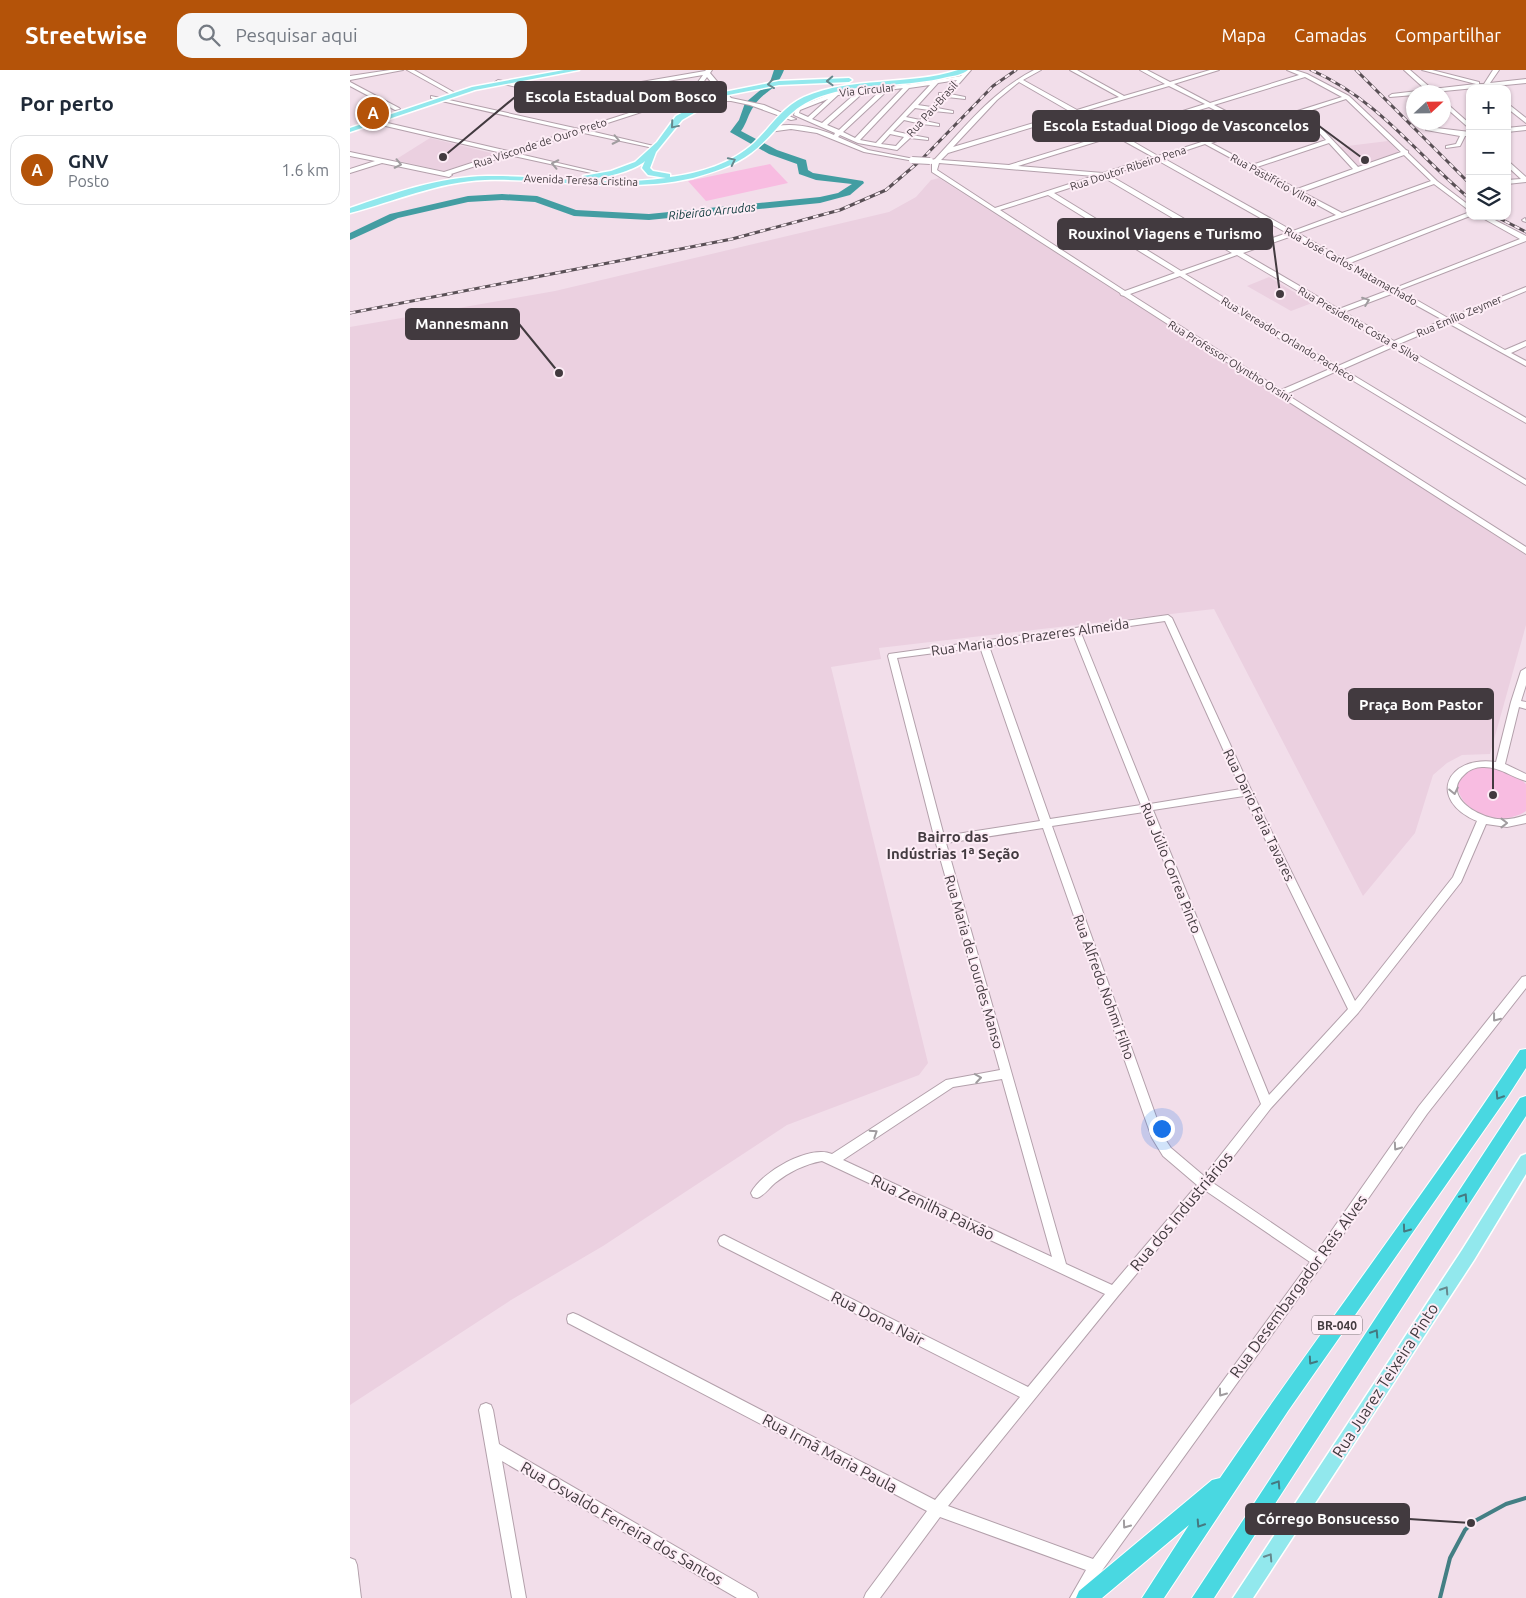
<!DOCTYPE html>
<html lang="pt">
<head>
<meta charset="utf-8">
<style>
	body { margin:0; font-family:Ubuntu,sans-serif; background:#f6f6f7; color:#1f2937 }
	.controls { position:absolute; right:15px; top:15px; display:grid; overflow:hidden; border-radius:10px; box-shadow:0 1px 4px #0004 }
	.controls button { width:45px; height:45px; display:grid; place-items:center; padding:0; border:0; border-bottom:1px solid #e0e1e3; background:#fff; color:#1f2937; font:25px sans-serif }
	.compass { position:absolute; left:1056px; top:15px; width:45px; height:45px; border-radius:50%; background:#fff; box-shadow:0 1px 4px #0004; rotate:68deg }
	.you { position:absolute; left:811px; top:1058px; width:18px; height:18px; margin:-12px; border:4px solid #fff; border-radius:50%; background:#1a73e8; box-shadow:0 0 0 8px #1a73e833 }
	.badge { display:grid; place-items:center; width:32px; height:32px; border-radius:50%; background:#b45309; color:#fff; font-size:16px; font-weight:700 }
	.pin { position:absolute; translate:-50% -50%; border:2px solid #fff; box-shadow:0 1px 5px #0006 }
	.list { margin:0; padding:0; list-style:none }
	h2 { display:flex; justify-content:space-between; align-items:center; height:65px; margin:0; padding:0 20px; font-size:21px }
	h2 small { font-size:16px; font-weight:400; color:#747a83 }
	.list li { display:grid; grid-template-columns:32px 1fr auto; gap:15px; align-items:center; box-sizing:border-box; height:70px; margin:0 10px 10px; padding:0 10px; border:1px solid #e0e1e3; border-radius:15px }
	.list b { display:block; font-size:19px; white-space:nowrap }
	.list p { margin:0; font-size:16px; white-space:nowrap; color:#747a83 }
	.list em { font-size:16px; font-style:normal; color:#747a83 }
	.icon { flex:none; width:28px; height:28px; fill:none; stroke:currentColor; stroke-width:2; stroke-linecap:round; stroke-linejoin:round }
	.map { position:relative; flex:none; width:1176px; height:1528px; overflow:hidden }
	header { display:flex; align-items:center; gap:30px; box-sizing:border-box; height:70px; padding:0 25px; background:#b45309; color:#fff }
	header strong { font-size:24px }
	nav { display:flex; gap:28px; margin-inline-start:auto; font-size:18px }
	.search { width:350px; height:45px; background:#f6f6f7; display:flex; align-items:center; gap:12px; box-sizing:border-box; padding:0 18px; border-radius:15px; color:#747a83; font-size:19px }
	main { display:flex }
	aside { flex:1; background:#fff }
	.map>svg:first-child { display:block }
</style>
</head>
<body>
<header>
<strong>Streetwise</strong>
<div class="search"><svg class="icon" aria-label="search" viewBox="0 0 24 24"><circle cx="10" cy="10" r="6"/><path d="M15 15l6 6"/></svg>Pesquisar aqui</div>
<nav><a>Mapa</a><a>Camadas</a><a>Compartilhar</a></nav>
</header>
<main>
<aside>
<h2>Por perto<small></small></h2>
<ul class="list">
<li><span class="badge">A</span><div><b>GNV</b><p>Posto</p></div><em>1.6 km</em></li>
</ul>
</aside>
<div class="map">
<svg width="1176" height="1528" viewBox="0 0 1176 1528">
	<rect width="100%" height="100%" fill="#f2deea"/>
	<g fill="#ebd0e0">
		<path d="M80 68 145 84 94 101 45 90Z"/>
		<path d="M1038 71 1050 83 1008 97 989 77Z"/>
		<path d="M589 108 1176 485V555L1140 684 1112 685 1097 693 1083 705 1065 763 1013 826 864 539 529 578 531 589 481 597 578 993 569 1005 437 1055 253 1176 161 1230 0 1335V257L205 221 539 142 566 127 581 110Z"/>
		<path d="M919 207 962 233 941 241 897 216Z"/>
	</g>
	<g fill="#f8bce1">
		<path d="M420 94 438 113 356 131 338 111Z"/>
		<path d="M1126 697C1144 697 1163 701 1176 714V741C1153 757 1111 745 1107 715L1112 704Z"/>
	</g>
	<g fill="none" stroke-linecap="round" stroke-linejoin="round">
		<path stroke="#437f84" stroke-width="4" d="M1090 1528 1100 1488 1115 1460 1123 1452 1156 1434 1176 1428"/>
		<path fill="#439da2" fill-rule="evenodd" d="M424 0H434C425 23 414 20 404 36 398 44 397 53 391 61L427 80 456 90 458 100 463 103 513 111 514 113 500 125 470 133 299 150 224 146 185 132 152 130 118 132 48 148 0 170V163L40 144 118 126 152 124 187 126 226 140 299 144 470 127 488 123 502 114 466 110 449 104 447 94 419 84 380 62 389 50 395 33 420 12Z"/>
		<defs>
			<g id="minor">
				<path d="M40 0H53L0 10V6Z"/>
				<path d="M57 0H64L107 24 102 25Z"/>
				<path d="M356 0H362L360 3 381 28 414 35 446 49 441 50 400 35 381 31H355L354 30 357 28H374L357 7 344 25 236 60 308 77V79L229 62 165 83 255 104V106L159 85 101 104 102 105 99 107 32 93 0 103V99L25 91 0 86V82L94 102 152 83 14 51V49L16 48 158 81 223 61 83 29 81 28V26L229 59 279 43 145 12 148 10 216 25 355 1ZM353 5 340 23 285 41 224 27Z"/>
				<path d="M615 0H621L600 24 615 27V29L597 27 587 38 603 41V43L584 41 575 51 589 54V56L572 54 562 65 578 68V70L560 68 547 80 508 73 490 65 488 67 518 80 564 89V91L514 82 467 63 441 59 419 62 416 60C435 50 465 57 484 65L485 63 444 45 446 38 485 22 514 17 516 19 571 13 611 6ZM607 10 595 23H589V25L592 26 581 37 568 35 588 13ZM580 15 526 73 510 70 559 18ZM553 18 505 68 493 62 538 20ZM531 20 489 60 477 55 514 22ZM506 23 472 53 462 49 488 25ZM478 29 458 47 449 43 450 40ZM565 38 579 40 570 50 556 47ZM554 50 567 53 557 64 543 61ZM540 64 554 67 546 76 531 74Z"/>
				<path d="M684 0H691L673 10 727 40 769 27 720 0H727L774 26 815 14 790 0H797L820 12 860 0H869L824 14 860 33 949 5 937 0H945L957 4 999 26 1056 80 1058 81V83L1087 111 1120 136V141L1084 114 948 163 995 190 1120 142V146L1000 193 1045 218 1170 169 1129 146H1137L1176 166V171L1049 220 1098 248 1176 217V221L1104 251 1155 280 1176 271V276L1161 283 1176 291V296L1098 253 1049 274 1176 348V353L1043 277 993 299 1176 410V415L987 301 936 324 1176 477V484L774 226 771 225 770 223 582 102V90L585 89C616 56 643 21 684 0ZM955 7 992 27 903 55 864 35ZM669 12 721 42 603 77 647 30ZM819 16 855 34 766 62 731 42ZM996 29 1051 82 1008 97 956 42ZM859 37 898 57 808 86 770 64ZM951 43 976 70 902 95 861 73ZM726 44 760 64 659 95 591 90 598 83ZM765 66 803 87 753 103 668 96ZM979 73 1003 99 947 119 907 97ZM855 74 986 145 943 161 813 88ZM1054 85 1081 111 992 143 952 122ZM807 90 937 163 888 180 759 105ZM589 93 744 106 645 138 587 100ZM753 107 882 183 831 201 704 123ZM698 125 825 203 775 221 650 140ZM942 166 1039 220 989 239 893 183ZM887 185 1038 274 988 296 965 283 835 204ZM830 206 959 287 982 298 931 320 780 224ZM1044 223 1093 250 1044 271 994 242Z"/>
				<path d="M1054 0H1060L1082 19 1126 14 1072 0H1082L1129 12V14H1134L1143 0H1149L1140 13 1176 9V13L1084 22H1064V25L1040 27 1039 26 1042 24 1076 20Z"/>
				<path d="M0 12 49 38 50 39 45 40 0 16Z"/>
				<path d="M1094 31 1120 54V59L1094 36Z"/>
				<path d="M1157 33 1176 48V53L1157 38Z"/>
				<path d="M1176 56V60L1157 62V58Z"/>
				<path d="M1078 57 1120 62V66H1115L1110 76 1096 78V76L1106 74 1110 66 1076 60V58Z"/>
				<path d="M1157 90 1176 107V112L1157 114V110L1171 109 1157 96Z"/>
				<path d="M1175 148 1176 152 1173 151 1172 150Z"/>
				<path d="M818 545 822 548 902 722 1005 931 1103 807 1127 751C1077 730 1096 685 1146 692L1161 632 1171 601 1176 598V615L1171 631 1176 632V639L1169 637 1155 694 1176 704V711C1161 707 1149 696 1132 697 1126 697 1119 700 1115 704 1092 724 1123 744 1142 748 1154 751 1164 749 1176 745V753L1157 757 1136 754 1111 812 1008 943 921 1038 863 1113 966 1183 1069 1036 1172 907 1176 906V918L1077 1044 972 1195 751 1502 735 1528H720L736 1500 590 1447 530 1528H514L516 1523 577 1441 218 1253 217 1249 218 1245 223 1243 228 1245 585 1430 670 1327 370 1175 368 1171 370 1167 374 1165 678 1317 755 1224 472 1091C455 1094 439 1102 425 1113 419 1118 414 1126 407 1128L403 1127 401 1123C411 1102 460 1074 482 1084L596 1010 650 1000 585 770 538 586 539 584ZM815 551 891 719 800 734 731 563ZM723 564 791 735 700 749 639 576ZM630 577 690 751 594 766 547 588ZM894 726 998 939 919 1025 803 740ZM794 742 911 1034 854 1106 821 1078 813 1066 702 756ZM693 758 802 1068 813 1086 847 1115 762 1215 716 1194 596 773ZM652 1009 702 1187 493 1090 603 1017ZM856 1121 960 1192 743 1489 598 1436 768 1226Z"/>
				<path d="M136 1333 141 1335 143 1340 149 1374 406 1523 408 1528H387L152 1391 176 1528H162L129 1340 131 1335Z"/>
				<path d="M0 1488 5 1490 7 1495 11 1528H0Z"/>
			</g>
			<g id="major">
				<path d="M214 0H229L125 20 0 62V58L122 17Z"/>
				<path d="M608 0H618C613 4 604 6 597 7 558 17 516 13 478 24 436 36 432 59 401 83 384 96 363 102 343 108 274 124 205 108 135 110 87 112 46 131 0 143V138C44 123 89 107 137 106 196 105 256 117 316 108L298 105 292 98 295 91C286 100 244 113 233 106L261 101 285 92 307 72 326 46 369 23 429 11 499 8 502 10 499 12 429 15 373 26 332 50 306 82 300 98 303 101 320 104V107C350 103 381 94 404 73 421 57 432 37 454 27 503 6 558 16 608 0Z"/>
				<path d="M1176 1084V1104L1124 1190 903 1528H883L1112 1180 1171 1086Z"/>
			</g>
			<g id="highway">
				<path d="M1176 979V998L1158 1026 938 1341 814 1528H792L839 1455 752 1528H726L729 1521 862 1410 870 1408C968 1264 1074 1126 1170 980Z"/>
				<path d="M1176 1026V1046L864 1528H842L1170 1028Z"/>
			</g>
		</defs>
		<use href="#minor" stroke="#b3a0ab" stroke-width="2"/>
		<use href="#major" stroke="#fff" stroke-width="3"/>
		<use href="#highway" stroke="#fff" stroke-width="2"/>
		<use href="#minor" fill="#fff" fill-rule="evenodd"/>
		<use href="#major" fill="#92e8ed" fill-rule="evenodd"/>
		<use href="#highway" fill="#49d8e1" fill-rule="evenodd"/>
		<defs>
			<g id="rail">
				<path d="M961 0C1030 31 1064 82 1120 129"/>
				<path d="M1006 0 1120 114"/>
				<path d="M1145 146 1176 162"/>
				<path d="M0 243 382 169 490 140 536 120 571 90 643 16 666 0"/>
			</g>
		</defs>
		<use href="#rail" stroke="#5a5056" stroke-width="3"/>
		<use href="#rail" stroke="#fdedf6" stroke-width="2" stroke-dasharray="5.5" stroke-linecap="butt"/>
		<defs>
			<path id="minor-bridge" d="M562 90 580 91"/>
		</defs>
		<use href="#minor-bridge" stroke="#b3a0ab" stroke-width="8" stroke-linecap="butt"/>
		<use href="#minor-bridge" stroke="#fff" stroke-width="6"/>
	</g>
	<defs><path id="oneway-chevron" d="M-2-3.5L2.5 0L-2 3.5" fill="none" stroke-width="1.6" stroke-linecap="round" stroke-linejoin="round" transform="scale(1.25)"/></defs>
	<g stroke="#66888d">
		<use href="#oneway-chevron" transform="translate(480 11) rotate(178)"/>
		<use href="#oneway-chevron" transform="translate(421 14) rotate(173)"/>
		<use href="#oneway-chevron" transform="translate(324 55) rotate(130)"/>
		<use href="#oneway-chevron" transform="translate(382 91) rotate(-26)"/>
		<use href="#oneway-chevron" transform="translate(1095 1220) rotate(-57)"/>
		<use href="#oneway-chevron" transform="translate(919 1487) rotate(-57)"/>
	</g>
	<g stroke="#a09c9f">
		<use href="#oneway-chevron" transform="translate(266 70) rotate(12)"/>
		<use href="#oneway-chevron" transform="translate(48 94) rotate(12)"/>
		<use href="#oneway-chevron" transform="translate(205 94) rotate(-168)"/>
		<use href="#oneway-chevron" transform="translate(1016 231) rotate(-21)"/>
		<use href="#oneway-chevron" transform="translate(1104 721) rotate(78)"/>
		<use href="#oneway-chevron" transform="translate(1154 753)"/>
		<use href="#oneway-chevron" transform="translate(1146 948) rotate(128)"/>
		<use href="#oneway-chevron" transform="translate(628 1008) rotate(-9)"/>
		<use href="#oneway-chevron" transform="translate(524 1063) rotate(-33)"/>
		<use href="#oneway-chevron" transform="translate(1047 1077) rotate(125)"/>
		<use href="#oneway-chevron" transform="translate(872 1323) rotate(126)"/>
		<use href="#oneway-chevron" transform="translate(776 1455) rotate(126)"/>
	</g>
	<g stroke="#457980">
		<use href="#oneway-chevron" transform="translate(1149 1026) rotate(123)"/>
		<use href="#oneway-chevron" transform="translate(1114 1127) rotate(-57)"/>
		<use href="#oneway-chevron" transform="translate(1056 1159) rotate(126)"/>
		<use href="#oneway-chevron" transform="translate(1025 1263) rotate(-57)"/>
		<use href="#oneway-chevron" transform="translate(962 1291) rotate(125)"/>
		<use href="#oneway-chevron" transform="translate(927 1414) rotate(-57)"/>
		<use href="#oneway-chevron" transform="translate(850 1454) rotate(123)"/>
	</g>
	<g text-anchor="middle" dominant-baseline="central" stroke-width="4" stroke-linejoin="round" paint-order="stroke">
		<g font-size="11" fill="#423a3f" stroke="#fdedf6">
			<text transform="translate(517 20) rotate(-6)">Via Circular</text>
			<text transform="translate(582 39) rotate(-48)">Rua Pau-Brasil</text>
			<text transform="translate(190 73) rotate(-18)">Rua Visconde de Ouro Preto</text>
			<text transform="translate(778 98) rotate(-18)">Rua Doutor Ribeiro Pena</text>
			<text transform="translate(231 110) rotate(2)">Avenida Teresa Cristina</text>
			<text transform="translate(924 110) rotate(29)">Rua Pastifício Vilma</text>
			<text transform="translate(1001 196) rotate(29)">Rua José Carlos Matamachado</text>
			<text transform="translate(1109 246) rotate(-23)">Rua Emílio Zeymer</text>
			<text transform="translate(1009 254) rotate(30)">Rua Presidente Costa e Silva</text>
			<text transform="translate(938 269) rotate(31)">Rua Vereador Orlando Pacheco</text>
			<text transform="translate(880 291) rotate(32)">Rua Professor Olyntho Orsini</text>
		</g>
		<g font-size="12" font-style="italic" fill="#0b373a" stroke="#fdedf6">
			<text transform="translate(362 141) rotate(-6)">Ribeirão Arrudas</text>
		</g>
		<rect fill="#fdedf6" stroke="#7a7076" stroke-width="1" x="962" y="1245.5" width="50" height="19" rx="4"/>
		<g font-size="12" font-weight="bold" fill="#423a3f">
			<text x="987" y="1255">BR-040</text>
		</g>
		<g font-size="14" fill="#423a3f" stroke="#fdedf6">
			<text transform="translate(680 567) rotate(-8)">Rua Maria dos Prazeres Almeida</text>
			<text transform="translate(909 745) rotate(64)">Rua Dario Faria Tavares</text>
			<text transform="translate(821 798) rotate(68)">Rua Júlio Correa Pinto</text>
			<text transform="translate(624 892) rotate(74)">Rua Maria de Lourdes Manso</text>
			<text transform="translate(754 917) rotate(70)">Rua Alfredo Nohmi Filho</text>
		</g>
		<g font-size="15" font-weight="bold" fill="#423a3f" stroke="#fdedf6">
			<text x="603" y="766">Bairro das<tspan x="603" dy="17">Indústrias 1ª Seção</tspan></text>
		</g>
		<g font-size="16" fill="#423a3f" stroke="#fdedf6">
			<text transform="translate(583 1137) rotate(25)">Rua Zenilha Paixão</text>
			<text transform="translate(831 1141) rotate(-50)">Rua dos Industriários</text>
			<text transform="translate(948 1216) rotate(-54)">Rua Desembargador Reis Alves</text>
			<text transform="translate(528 1248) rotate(27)">Rua Dona Nair</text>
			<text transform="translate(1035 1310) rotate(-57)">Rua Juarez Teixeira Pinto</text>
			<text transform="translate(480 1383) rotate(28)">Rua Irmã Maria Paula</text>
			<text transform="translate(272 1453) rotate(30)">Rua Osvaldo Ferreira dos Santos</text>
		</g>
	</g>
	<path fill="none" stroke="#423a3f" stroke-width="2" d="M93 87L165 27M1015 90L969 56M930 224L922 164M209 303L169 254M1143 725L1143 634M1121 1453L1059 1449"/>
	<g fill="#423a3f" stroke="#fdedf6" stroke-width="2">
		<circle cx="93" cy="87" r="5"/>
		<circle cx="1015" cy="90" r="5"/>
		<circle cx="930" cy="224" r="5"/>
		<circle cx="209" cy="303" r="5"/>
		<circle cx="1143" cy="725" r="5"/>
		<circle cx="1121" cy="1453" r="5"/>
	</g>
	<g fill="#423a3f" stroke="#423a3f" stroke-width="2">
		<rect x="165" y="12" width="211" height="30" rx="5"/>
		<rect x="683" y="41" width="286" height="30" rx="5"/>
		<rect x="708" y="149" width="214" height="30" rx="5"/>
		<rect x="56" y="239" width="113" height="30" rx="5"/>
		<rect x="999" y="619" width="144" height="30" rx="5"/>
		<rect x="896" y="1434" width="163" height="30" rx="5"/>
	</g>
	<g font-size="15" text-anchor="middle" font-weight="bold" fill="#fff">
		<text x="271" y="32">Escola Estadual Dom Bosco</text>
		<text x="826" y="61">Escola Estadual Diogo de Vasconcelos</text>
		<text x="815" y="169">Rouxinol Viagens e Turismo</text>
		<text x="112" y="259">Mannesmann</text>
		<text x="1071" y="640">Praça Bom Pastor</text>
		<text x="978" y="1454">Córrego Bonsucesso</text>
	</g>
</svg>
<div class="controls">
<button>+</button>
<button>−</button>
<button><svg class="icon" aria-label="layers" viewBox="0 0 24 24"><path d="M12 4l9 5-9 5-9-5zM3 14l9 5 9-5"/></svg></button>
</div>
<svg class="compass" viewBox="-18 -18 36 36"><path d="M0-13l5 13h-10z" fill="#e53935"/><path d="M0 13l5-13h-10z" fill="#747a83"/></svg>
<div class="you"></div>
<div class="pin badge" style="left:23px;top:43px">A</div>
</div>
</main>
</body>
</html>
